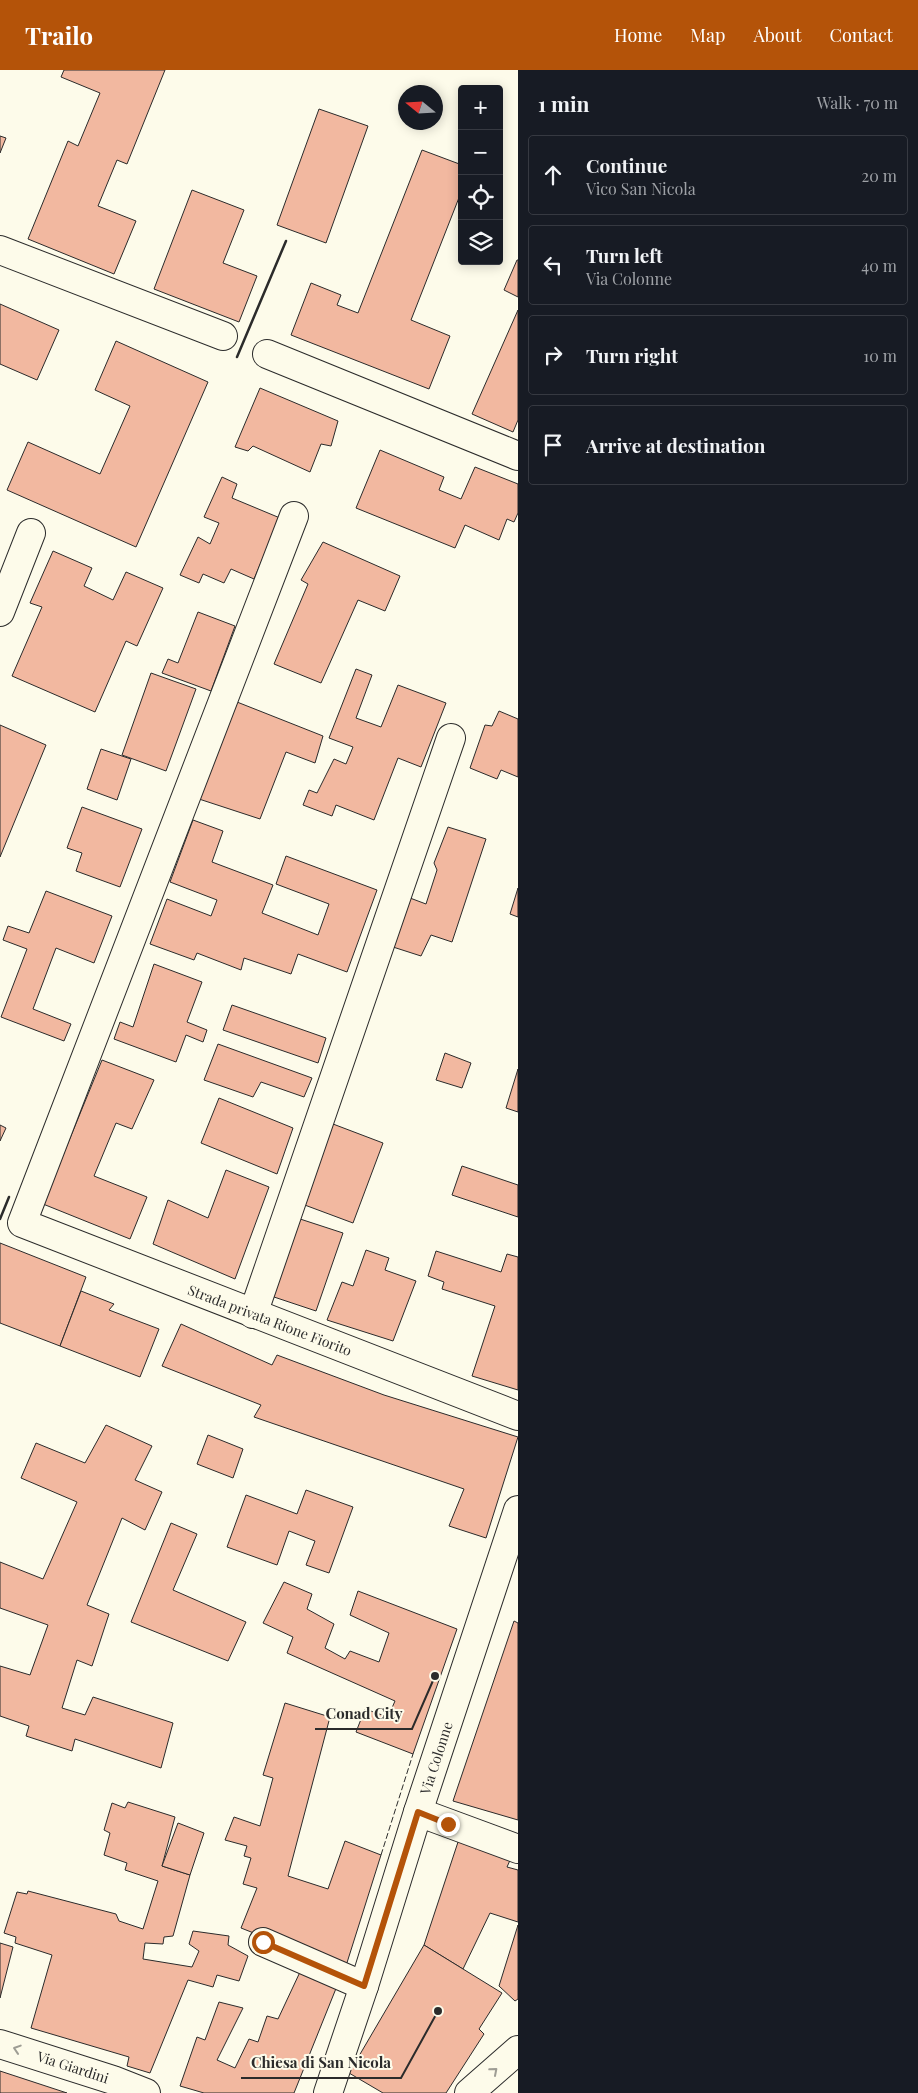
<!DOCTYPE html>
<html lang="en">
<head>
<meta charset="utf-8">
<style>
	body { margin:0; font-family:"Playfair Display",serif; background:#20242c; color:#f1f3f6 }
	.controls { position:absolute; right:15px; top:15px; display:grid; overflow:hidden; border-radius:5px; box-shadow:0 2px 12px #0003 }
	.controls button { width:45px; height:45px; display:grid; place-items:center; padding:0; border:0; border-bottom:1px solid #363941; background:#171b24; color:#f1f3f6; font:25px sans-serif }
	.compass { position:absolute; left:398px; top:15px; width:45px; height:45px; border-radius:50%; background:#171b24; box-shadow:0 2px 12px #0003; rotate:288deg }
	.stop { position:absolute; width:15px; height:15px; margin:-11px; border:4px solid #b45309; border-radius:50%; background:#fff }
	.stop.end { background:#b45309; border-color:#fff; box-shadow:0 1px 5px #0008 }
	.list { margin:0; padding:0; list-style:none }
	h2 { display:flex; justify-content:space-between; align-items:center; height:65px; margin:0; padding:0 20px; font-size:21px }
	h2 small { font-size:16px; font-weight:400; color:#9ea1a6 }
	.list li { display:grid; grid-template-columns:32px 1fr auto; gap:15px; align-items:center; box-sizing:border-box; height:80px; margin:0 10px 10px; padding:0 10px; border:1px solid #363941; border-radius:5px }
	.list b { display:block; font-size:19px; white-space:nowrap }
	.list p { margin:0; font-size:16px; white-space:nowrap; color:#9ea1a6 }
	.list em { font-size:16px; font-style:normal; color:#9ea1a6 }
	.icon { flex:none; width:28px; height:28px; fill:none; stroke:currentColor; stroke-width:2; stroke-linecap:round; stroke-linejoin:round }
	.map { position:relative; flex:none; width:518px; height:2023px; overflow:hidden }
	header { display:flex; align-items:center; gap:30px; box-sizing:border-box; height:70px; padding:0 25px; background:#b45309; color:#fff }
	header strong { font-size:24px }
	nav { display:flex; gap:28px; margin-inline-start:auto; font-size:18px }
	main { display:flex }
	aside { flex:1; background:#171b24 }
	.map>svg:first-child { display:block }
</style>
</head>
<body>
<header>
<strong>Trailo</strong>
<nav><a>Home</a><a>Map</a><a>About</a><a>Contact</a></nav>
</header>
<main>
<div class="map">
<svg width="518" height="2023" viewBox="0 0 518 2023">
	<rect width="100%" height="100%" fill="#fdfbea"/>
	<g fill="#f2b8a0" stroke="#2b2b2b">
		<path d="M64 0H165L127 94 117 90 98 136 136 151 114 204 28 169 68 71 78 76 100 23 61 7Z"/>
		<path d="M319 39 368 56 326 173 277 155Z"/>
		<path d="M0 66 6 68 0 83Z"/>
		<path d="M422 80 462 95V120L411 250 450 266 429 319 291 265 311 213 341 225 337 235 358 243Z"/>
		<path d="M192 120 244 140 223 193 257 206 239 252 154 219Z"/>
		<path d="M517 190H518V227L504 220Z"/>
		<path d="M0 234 59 260 37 310 0 294Z"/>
		<path d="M518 240V350L513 362 472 344Z"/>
		<path d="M116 271 208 312 136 477 7 420 28 372 100 404 130 336 95 320Z"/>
		<path d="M260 318 338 351 331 376 321 374 310 402 253 376 248 381 235 377Z"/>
		<path d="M380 380 444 407 439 420 461 429 475 397 518 414V443L514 452 507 449 499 470 465 455 455 478 356 438Z"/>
		<path d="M222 407 237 414 232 428 280 448 254 509 231 499 224 513 203 504 199 513 180 505 198 467 210 474 219 453 204 447Z"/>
		<path d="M323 472 400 506 385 541 358 530 321 613 274 594 308 514 301 510Z"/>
		<path d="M53 481 92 498 84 516 113 530 126 502 163 518 137 576 126 571 95 642 12 606 42 537 30 533Z"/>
		<path d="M198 542 235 556 211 621 162 603 168 589 178 593Z"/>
		<path d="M356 599 372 605 356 648 381 657 398 615 446 633 421 697 398 688 374 750 336 735 332 746 303 735 309 720 317 723 334 689 346 694 353 677 329 668Z"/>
		<path d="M151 603 196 619 166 701 122 685Z"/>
		<path d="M237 632 323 666 315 693 286 682 260 749 199 729Z"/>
		<path d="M499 641 518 649V707L501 700 497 709 470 698 485 655 492 656Z"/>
		<path d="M0 655 46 675 0 787Z"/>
		<path d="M101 679 131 689 117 730 87 719Z"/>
		<path d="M82 737 142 759 120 817 76 801 82 783 67 778Z"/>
		<path d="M193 750 223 761 212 792 273 815 262 843 318 865 329 834 276 814 286 786 377 820 347 902 298 884 291 904 244 888 241 900 197 883 194 890 150 874 167 829 211 846 217 830 170 812Z"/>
		<path d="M448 757 486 769 452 872 431 865 421 886 393 877 410 828 426 834 437 800 434 793Z"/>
		<path d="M518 818V847L510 844Z"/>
		<path d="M46 821 112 846 94 893 56 878 33 939 71 954 64 971 1 947 27 879 3 870 8 856 29 863Z"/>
		<path d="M154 894 202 912 187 952 207 960 203 972 186 965 176 992 114 969 120 952 133 957Z"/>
		<path d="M232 935 326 968 318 993 223 960Z"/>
		<path d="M218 974 312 1008 304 1027 261 1012 253 1027 204 1010Z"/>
		<path d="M445 983 471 993 462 1018 436 1010Z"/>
		<path d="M102 990 154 1010 132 1059 116 1053 94 1106 147 1127 130 1169 43 1134Z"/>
		<path d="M518 999V1042L506 1038Z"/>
		<path d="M219 1028 293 1058 277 1104 201 1073Z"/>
		<path d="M333 1054 383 1073 353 1153 302 1134Z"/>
		<path d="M0 1055 6 1058 0 1071Z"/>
		<path d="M462 1096 518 1115V1147L452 1125Z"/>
		<path d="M226 1100 269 1117 235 1209 153 1174 168 1130 208 1148Z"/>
		<path d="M294 1147 343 1163 316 1241 268 1225Z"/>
		<path d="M0 1173 86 1207 60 1276 0 1253Z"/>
		<path d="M366 1180 389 1188 385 1200 416 1211 393 1271 327 1250 342 1212 353 1216Z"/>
		<path d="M436 1181 501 1202 507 1184 518 1187V1320L472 1306 495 1236 442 1219 444 1212 428 1206Z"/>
		<path d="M81 1221 114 1234 109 1240 159 1259 140 1307 60 1276Z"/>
		<path d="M181 1254 272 1295 277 1285 384 1325 518 1367 486 1468 449 1456 464 1419 254 1347 261 1335 162 1296Z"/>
		<path d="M106 1355 152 1376 135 1410 162 1422 145 1460 122 1448 87 1535 109 1544 92 1596 77 1590 62 1638 85 1645 93 1627 173 1653 161 1698 75 1669 72 1681 26 1666 29 1656 0 1646V1596L30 1605 48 1555 0 1538V1492L43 1509 77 1432 21 1408 36 1373 85 1393Z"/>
		<path d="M208 1365 243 1379 233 1408 197 1394Z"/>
		<path d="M306 1420 353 1437 329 1503 306 1495 315 1471 289 1461 277 1495 227 1477 246 1425 297 1444Z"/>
		<path d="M171 1453 197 1464 173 1520 246 1552 228 1591 131 1552Z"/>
		<path d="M284 1512 312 1524 307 1539 334 1554 325 1578 345 1589 350 1581 379 1592 389 1563 350 1545 358 1521 457 1559 413 1684 356 1662 365 1639 388 1647 395 1631 287 1583 293 1567 263 1553Z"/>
		<path d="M514 1551 518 1553V1750L453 1731Z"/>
		<path d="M285 1633 330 1647 288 1806 328 1819 345 1771 381 1785 345 1899 241 1858 257 1818 243 1814 251 1788 244 1786 247 1776 225 1770 234 1747 260 1756 273 1708 263 1705Z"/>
		<path d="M128 1732 175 1747 162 1796 190 1805 173 1866 164 1867 163 1874 145 1873 143 1889 192 1897 199 1881 189 1874 193 1861 229 1866 228 1875 248 1886 239 1911 217 1905 213 1917 188 1910 150 2003 127 1996 129 1987 31 1958 52 1885 15 1873 16 1867 4 1863 17 1822 27 1824 28 1821 116 1844 119 1851 143 1859 158 1811 125 1800 127 1793 104 1785 110 1763 104 1760 112 1733 125 1738Z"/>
		<path d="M178 1753 204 1763 190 1805 162 1796Z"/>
		<path d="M459 1769 511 1788 507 1797 518 1800V1852L490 1843 463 1899 424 1875Z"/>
		<path d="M518 1855V1929L515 1931 499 1916Z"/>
		<path d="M0 1873 13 1877 0 1928Z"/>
		<path d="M424 1875 502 1923 479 1959 484 1964 446 2023H383L349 2003Z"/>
		<path d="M300 1902 337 1916 294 2023H204L180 2016 197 1967 205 1970 219 1932 243 1938 217 1990 235 1998 249 1969 258 1972 267 1946 278 1949Z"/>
		<path d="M0 2001 67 2023H0Z"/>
	</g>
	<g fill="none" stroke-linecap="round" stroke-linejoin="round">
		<defs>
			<g id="minor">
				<path d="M0 180 223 266"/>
				<path d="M267 284 518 386"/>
				<path d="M294 446 22 1153 518 1346"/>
				<path d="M0 542 31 463"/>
				<path d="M253 1244 451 668"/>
				<path d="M418 1742 518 1779"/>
				<path d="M263 1872 364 1916"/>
				<path d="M0 1974 113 2010 146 2023"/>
				<path d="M469 2023 518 1980"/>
			</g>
			<path id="major" d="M328 2023 364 1916 418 1742 518 1440"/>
		</defs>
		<use href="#minor" stroke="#2b2b2b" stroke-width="30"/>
		<use href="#major" stroke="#2b2b2b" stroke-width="30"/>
		<use href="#minor" stroke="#fdfbea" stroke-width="28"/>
		<use href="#major" stroke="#fdfbea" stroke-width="28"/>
		<path stroke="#2b2b2b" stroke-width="1" stroke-dasharray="6 2.5" stroke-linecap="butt" d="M381 1785 413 1684"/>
		<g stroke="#2b2b2b" stroke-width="2.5">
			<path d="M237 287 286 171"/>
			<path d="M0 1149 9 1127"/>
		</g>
	</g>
	<defs><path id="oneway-chevron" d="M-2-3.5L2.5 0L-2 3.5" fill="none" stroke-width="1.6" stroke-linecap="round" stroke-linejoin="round" transform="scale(1.25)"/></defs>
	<g stroke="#9e9d94">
		<use href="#oneway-chevron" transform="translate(17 1979) rotate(-162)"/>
		<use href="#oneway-chevron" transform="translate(494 2001) rotate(-41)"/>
	</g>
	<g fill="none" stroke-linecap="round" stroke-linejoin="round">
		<path stroke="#b45309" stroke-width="6" d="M263 1872 364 1916 418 1742 448 1754"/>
	</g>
	<g text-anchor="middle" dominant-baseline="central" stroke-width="4" stroke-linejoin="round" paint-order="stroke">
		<g font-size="14" fill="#2b2b2b" stroke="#fdfbea">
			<text transform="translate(270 1250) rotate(21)">Strada privata Rione Fiorito</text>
			<text transform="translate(436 1688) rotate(-72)">Via Colonne</text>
			<text transform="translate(73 1997) rotate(18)">Via Giardini</text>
		</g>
	</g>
	<path fill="none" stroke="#2b2b2b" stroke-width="2" d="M435 1606L412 1659H315M438 1941L401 2008H241"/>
	<g fill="#2b2b2b" stroke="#fdfbea" stroke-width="2">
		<circle cx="435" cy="1606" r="5"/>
		<circle cx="438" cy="1941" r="5"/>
	</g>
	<g font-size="15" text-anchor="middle" font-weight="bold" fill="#2b2b2b" stroke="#fdfbea" stroke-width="4" stroke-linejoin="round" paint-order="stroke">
		<text x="364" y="1649">Conad City</text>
		<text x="321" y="1998">Chiesa di San Nicola</text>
	</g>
</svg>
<div class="controls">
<button>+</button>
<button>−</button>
<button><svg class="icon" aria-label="locate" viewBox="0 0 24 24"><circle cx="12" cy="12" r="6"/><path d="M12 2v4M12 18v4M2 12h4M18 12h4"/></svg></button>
<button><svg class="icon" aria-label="layers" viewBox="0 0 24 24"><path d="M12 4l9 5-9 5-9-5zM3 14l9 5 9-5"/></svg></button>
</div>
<svg class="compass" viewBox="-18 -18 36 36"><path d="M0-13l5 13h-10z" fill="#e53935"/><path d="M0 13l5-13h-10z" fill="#9ea1a6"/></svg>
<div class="stop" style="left:263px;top:1872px"></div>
<div class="stop end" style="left:448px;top:1754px"></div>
</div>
<aside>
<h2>1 min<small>Walk · 70 m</small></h2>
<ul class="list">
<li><svg class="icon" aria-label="ahead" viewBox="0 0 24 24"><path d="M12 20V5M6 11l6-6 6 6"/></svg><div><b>Continue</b><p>Vico San Nicola</p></div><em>20 m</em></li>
<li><svg class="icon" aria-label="left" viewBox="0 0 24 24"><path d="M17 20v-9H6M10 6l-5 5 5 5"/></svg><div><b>Turn left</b><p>Via Colonne</p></div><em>40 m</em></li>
<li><svg class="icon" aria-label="right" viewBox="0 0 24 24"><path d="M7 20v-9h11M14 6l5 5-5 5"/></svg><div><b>Turn right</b></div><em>10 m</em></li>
<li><svg class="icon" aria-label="arrive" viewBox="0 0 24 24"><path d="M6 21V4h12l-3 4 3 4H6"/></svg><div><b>Arrive at destination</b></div></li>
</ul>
</aside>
</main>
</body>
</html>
